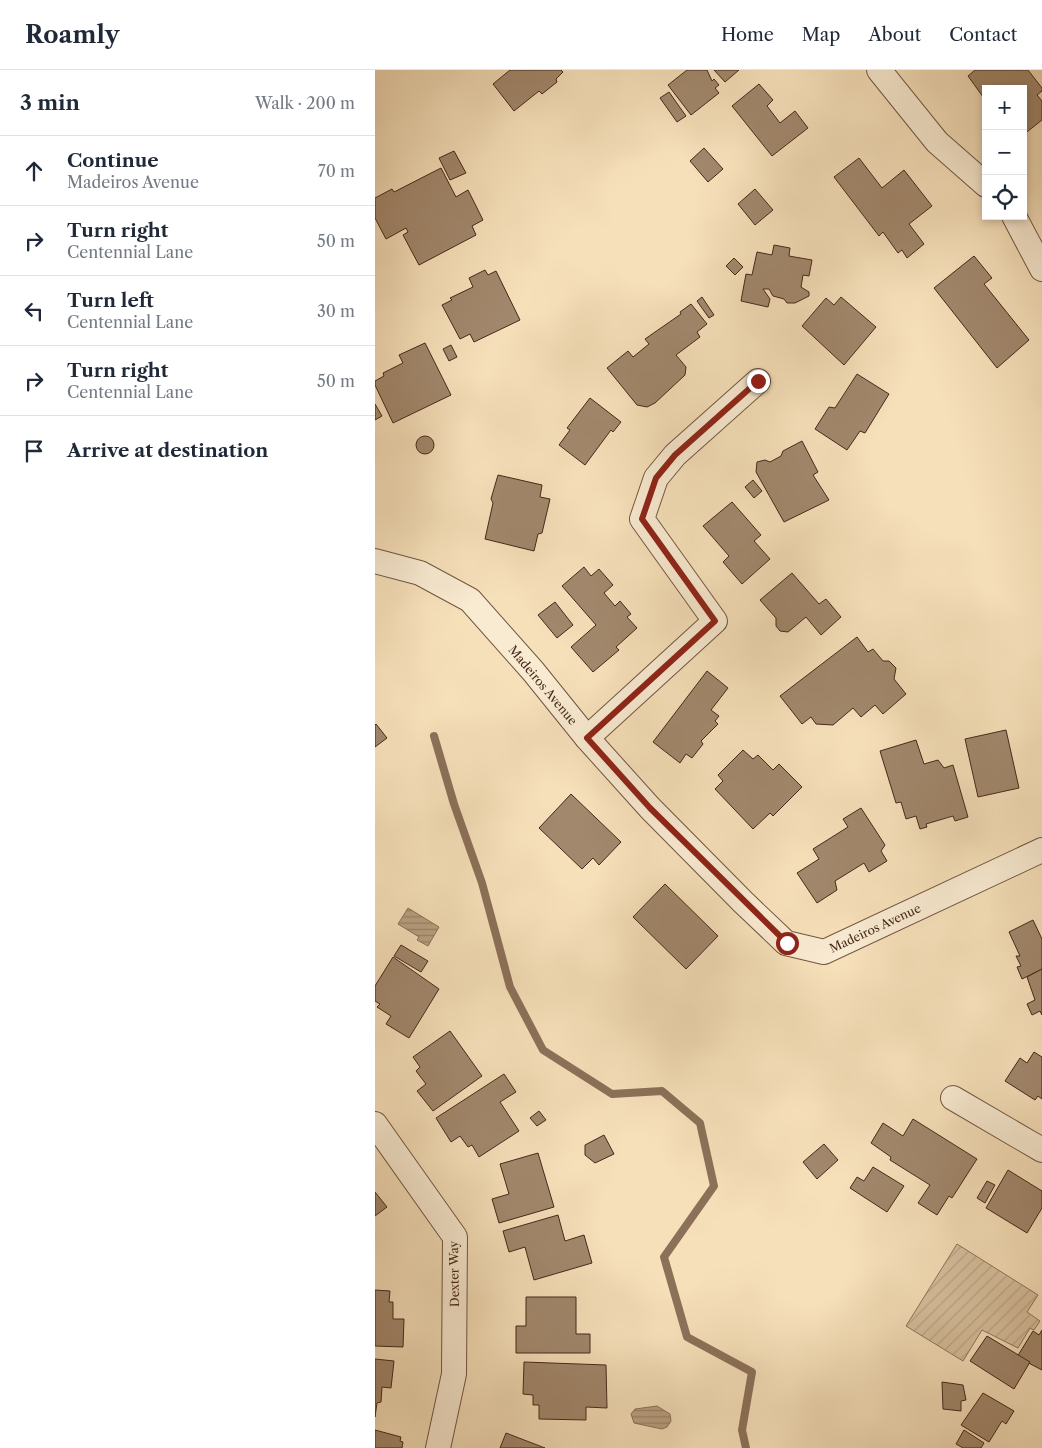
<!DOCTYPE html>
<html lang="en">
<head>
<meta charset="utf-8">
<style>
	body { margin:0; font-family:"Libre Caslon Text",serif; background:#f6f6f7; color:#1f2937 }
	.controls { position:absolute; right:15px; top:15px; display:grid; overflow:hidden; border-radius:0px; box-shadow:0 2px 8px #0003 }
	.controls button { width:45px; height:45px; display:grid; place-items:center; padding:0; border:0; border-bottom:1px solid #e0e1e3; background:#fff; color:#1f2937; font:25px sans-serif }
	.stop { position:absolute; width:15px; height:15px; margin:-11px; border:4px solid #8f2418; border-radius:50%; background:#fff }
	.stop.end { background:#8f2418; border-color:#fff; box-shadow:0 1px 5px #0008 }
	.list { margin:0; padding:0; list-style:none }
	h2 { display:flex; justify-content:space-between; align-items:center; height:65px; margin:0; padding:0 20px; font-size:21px }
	h2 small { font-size:16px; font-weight:400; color:#747a83 }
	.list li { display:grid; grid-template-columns:32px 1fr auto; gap:15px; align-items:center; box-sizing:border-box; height:70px; padding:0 20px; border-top:1px solid #e0e1e3 }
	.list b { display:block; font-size:19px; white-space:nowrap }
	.list p { margin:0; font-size:16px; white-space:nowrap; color:#747a83 }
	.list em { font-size:16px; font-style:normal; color:#747a83 }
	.icon { flex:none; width:28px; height:28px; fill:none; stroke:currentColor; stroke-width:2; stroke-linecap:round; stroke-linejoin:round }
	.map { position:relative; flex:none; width:667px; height:1378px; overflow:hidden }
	header { display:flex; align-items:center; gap:30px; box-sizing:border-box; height:70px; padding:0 25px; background:#fff; border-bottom:1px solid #e0e1e3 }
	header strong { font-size:24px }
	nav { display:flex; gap:28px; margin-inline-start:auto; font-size:18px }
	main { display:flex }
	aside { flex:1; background:#fff }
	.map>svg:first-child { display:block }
</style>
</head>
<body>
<header>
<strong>Roamly</strong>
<nav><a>Home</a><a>Map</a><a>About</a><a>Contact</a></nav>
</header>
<main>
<aside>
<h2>3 min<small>Walk · 200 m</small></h2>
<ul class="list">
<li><svg class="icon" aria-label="ahead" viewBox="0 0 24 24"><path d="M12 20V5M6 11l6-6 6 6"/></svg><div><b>Continue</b><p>Madeiros Avenue</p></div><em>70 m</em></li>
<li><svg class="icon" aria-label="right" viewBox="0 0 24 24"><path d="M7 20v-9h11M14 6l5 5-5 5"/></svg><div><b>Turn right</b><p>Centennial Lane</p></div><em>50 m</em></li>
<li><svg class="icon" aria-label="left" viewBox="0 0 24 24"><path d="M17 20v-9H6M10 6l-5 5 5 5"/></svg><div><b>Turn left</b><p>Centennial Lane</p></div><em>30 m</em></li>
<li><svg class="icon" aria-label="right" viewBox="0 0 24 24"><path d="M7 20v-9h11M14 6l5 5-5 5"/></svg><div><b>Turn right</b><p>Centennial Lane</p></div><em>50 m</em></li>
<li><svg class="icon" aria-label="arrive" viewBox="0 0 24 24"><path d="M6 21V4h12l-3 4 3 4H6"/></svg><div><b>Arrive at destination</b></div></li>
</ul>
</aside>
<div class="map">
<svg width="667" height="1378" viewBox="0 0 667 1378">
	<defs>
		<pattern id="garden-furrows" width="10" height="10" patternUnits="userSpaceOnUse" patternTransform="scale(1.25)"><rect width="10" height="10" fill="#d8c19f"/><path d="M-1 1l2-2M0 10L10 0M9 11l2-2" fill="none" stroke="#bba688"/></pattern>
		<pattern id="water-rules" width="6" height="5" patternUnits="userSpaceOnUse" patternTransform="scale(1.25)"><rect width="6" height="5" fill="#baa183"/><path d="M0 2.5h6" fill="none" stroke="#99836a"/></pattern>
	</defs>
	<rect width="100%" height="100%" fill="#f6e0ba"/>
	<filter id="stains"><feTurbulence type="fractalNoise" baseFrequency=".004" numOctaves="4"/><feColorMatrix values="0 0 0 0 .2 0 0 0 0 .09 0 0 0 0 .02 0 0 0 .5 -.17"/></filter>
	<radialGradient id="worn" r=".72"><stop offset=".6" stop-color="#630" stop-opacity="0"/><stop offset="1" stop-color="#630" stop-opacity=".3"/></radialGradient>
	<path fill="url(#garden-furrows)" stroke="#8f745c" d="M582 1174 663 1225 652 1242 665 1251 659 1260 655 1258 643 1278 607 1260 588 1291 531 1256Z"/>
	<g fill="url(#water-rules)" stroke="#8c7159">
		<path d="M33 838 64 857 53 876 42 870 44 867 23 854Z"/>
		<path d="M282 1336 295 1344 296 1351 292 1357 287 1359 259 1353 256 1344 260 1339Z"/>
	</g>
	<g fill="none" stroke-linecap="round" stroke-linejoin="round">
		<path stroke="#8c7159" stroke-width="8" d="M59 666 79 734 107 813 135 917 168 980 237 1024 287 1021 325 1053 339 1116 289 1187 312 1267 377 1302 367 1360 371 1378"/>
	</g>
	<g fill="#a2886d" stroke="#462819">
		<path d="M135 0H186L188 2 181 9 182 12 167 24 164 21 139 41 118 14Z"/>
		<path d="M312 0H332L337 11 339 9 344 15 340 18 344 23 316 45 293 15Z"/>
		<path d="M339 0H364L350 12Z"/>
		<path d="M600 0H653L667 18V21L662 25 667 31V50L648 65V19H611V31L593 6Z"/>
		<path d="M384 14 398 30 392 36 405 53 420 41 433 58 397 86 357 36Z"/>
		<path d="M294 22 311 46 302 52 285 28Z"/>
		<path d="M329 78 348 99 333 112 315 91Z"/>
		<path d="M79 81 91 103 75 110 64 88Z"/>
		<path d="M484 88 507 118 529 100 557 136 534 154 549 174 532 188 527 180 523 183 508 162 504 166 459 107Z"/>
		<path d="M66 98 81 127 93 120 108 150 97 156 101 165 44 195 28 165 33 162 31 158 11 169 0 148V128L17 119 19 122Z"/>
		<path d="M380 119 398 140 380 155 363 134Z"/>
		<path d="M399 175 415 178 414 186 437 190 434 206 428 205 426 217 434 222V226L420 233H412L409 229 398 226 394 219H388L395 229 393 237 366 231 371 204 377 205 382 182 397 185Z"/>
		<path d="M599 186 617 208 609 214 654 270 622 298 559 218Z"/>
		<path d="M359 188 368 197 360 205 351 196Z"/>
		<path d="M110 200 113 205 121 201 145 250 99 272 95 264 85 269 67 235 77 230 75 228 98 217 94 208Z"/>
		<path d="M327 227 339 245 334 248 322 231Z"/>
		<path d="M466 227 501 257 469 295 427 256 451 228 459 235Z"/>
		<path d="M316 234 332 254 322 262 325 267 301 285 311 297 310 305 280 333 272 337 262 335 232 298 253 281 258 287 274 274 270 269 306 244 305 242Z"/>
		<path d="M50 273 76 325 18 353 0 315V311L9 306 8 303 28 293 24 285Z"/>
		<path d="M76 275 82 287 74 291 68 279Z"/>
		<path d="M482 304 514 324 490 363 485 361 472 380 440 359 454 337 460 338Z"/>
		<path d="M215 328 246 352 238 362 236 360 210 395 184 375 195 360 192 358Z"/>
		<path d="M0 334 7 346 0 350Z"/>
		<circle cx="50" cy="375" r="9"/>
		<path d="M427 371 443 402 438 405 454 430 409 452 381 402 382 392 390 390 395 392 406 386 408 381Z"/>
		<path d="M123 405 167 415 165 427 175 429 167 463 163 464 159 481 110 469 118 433 116 429Z"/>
		<path d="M378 410 387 421 379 428 370 417Z"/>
		<path d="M357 432 386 465 379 471 395 489 367 514 348 492 354 486 328 456Z"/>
		<path d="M209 497 216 506 224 499 238 515 229 523 240 536 245 531 256 544 252 547 262 558 241 577 244 580 218 602 196 577 221 555 187 516Z"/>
		<path d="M417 503 444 534 451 529 466 547 446 565 431 547 413 562 405 561 401 556V548L385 530Z"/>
		<path d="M180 532 198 555 182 568 163 545Z"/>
		<path d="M482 567 493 582 498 579 508 591H514L521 598 519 609 531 624 508 644 500 635 486 647 478 638 458 655 441 654 436 647 427 654 405 626Z"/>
		<path d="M332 601 353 618 336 640 344 646 340 651 343 654 326 671 328 674 317 688 311 684 305 693 278 672Z"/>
		<path d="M1 654 12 668 0 677V655Z"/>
		<path d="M631 660 644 718 603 727 590 669Z"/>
		<path d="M541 670 549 694 563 690 569 698 578 695 593 747 580 751 578 746 551 754 552 757 545 759 541 746 531 749 526 732 521 733 505 681Z"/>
		<path d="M368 680 378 689 383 685 398 700 404 694 427 717 398 746 395 743 378 759 340 719 348 711 343 705Z"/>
		<path d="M196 724 246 772 224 795 218 788 207 799 164 758Z"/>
		<path d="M486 738 510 775 506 781 512 791 494 802 489 793 460 811 462 820 442 833 422 803 444 789 438 779 473 757 468 749Z"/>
		<path d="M290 814 343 866 311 899 258 847Z"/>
		<path d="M658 850 667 869V899L647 909 642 897 646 896 641 886H645L634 862Z"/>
		<path d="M26 875 53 891 46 902 19 886Z"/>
		<path d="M18 887 64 919 34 968 11 954 16 946 2 937 5 934 0 931V916Z"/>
		<path d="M667 899V945L665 941 657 945 652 934 660 930 652 907Z"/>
		<path d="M75 961 107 1006 58 1041 42 1021 51 1014 41 1001 45 997 38 987Z"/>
		<path d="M659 982 667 987V1029L663 1026 660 1030 630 1011 645 988 652 993Z"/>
		<path d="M129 1004 141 1022 125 1032 144 1061 104 1087 97 1075 93 1077 85 1066 76 1072 61 1048Z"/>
		<path d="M164 1041 171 1050 162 1056 155 1048Z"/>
		<path d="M538 1049 602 1089 577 1128 574 1126 562 1145 543 1133 555 1115 515 1090 516 1087 496 1073 508 1053 528 1066Z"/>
		<path d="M229 1065 239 1084 220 1093 210 1085V1075Z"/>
		<path d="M449 1074 463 1090 442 1109 428 1092Z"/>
		<path d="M163 1083 179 1137 124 1153 117 1129 134 1124 125 1094Z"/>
		<path d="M498 1097 529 1116 512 1142 475 1118 482 1107 489 1111Z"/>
		<path d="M633 1100 667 1121V1138L652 1163 611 1138Z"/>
		<path d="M612 1111 620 1115 610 1133 602 1128Z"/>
		<path d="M0 1122 12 1137 0 1146Z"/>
		<path d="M183 1145 190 1171 209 1165 217 1193 159 1210 150 1177 134 1182 128 1161Z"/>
		<path d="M0 1220 15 1221 14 1232H18V1249H29L28 1277 0 1276Z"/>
		<path d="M151 1227H201V1264H215V1283H141V1256H151Z"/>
		<path d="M667 1260V1300L642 1287 658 1261 664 1265Z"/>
		<path d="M612 1266 655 1292 639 1319 595 1291Z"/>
		<path d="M0 1289 19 1291 16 1318 7 1317 6 1332 2 1333 0 1347Z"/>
		<path d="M149 1292 231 1295 232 1338 211 1337V1350L164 1349V1335H158V1325L148 1324Z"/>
		<path d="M567 1312 588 1315 591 1330 586 1331V1341L568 1339Z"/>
		<path d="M608 1323 639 1341 631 1354 627 1351 614 1372 586 1355Z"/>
		<path d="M0 1360 26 1367 25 1371 28 1372 27 1378H0Z"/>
		<path d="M589 1360 609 1373 606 1378H588L581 1374Z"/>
		<path d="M131 1363 170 1378H125Z"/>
	</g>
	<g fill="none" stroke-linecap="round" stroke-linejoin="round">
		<defs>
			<g id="minor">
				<path d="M504 0 562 72 611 115"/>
				<path d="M639 146 667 199"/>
				<path d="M0 491 45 503 95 530 158 601 212 668 275 738 368 832 411 873 449 882 667 780"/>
				<path d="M212 668 340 551 267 449 281 408 300 385 383 311"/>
				<path d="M578 1028 667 1080"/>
				<path d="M0 1054 80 1167 79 1304 63 1378"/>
			</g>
		</defs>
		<use href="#minor" stroke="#725641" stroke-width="26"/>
		<use href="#minor" stroke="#f9ebd2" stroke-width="24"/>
	</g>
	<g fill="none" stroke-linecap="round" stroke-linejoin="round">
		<path stroke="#8f2418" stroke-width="6" d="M383 311 300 385 281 408 267 449 340 551 212 668 275 738 412 873"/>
	</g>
	<g text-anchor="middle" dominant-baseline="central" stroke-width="4.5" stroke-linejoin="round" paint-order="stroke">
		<g font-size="12" fill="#462819" stroke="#f9ebd2">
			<text transform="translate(168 615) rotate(50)">Madeiros Avenue</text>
			<text transform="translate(500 858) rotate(-25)">Madeiros Avenue</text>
			<text transform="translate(79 1204) rotate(-91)">Dexter Way</text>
		</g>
	</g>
	<rect width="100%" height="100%" filter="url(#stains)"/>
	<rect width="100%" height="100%" fill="url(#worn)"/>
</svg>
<div class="controls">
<button>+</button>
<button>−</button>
<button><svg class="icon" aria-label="locate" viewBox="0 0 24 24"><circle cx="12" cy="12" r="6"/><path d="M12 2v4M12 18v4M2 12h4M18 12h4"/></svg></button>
</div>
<div class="stop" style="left:412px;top:873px"></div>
<div class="stop end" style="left:383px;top:311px"></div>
</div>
</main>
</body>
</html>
